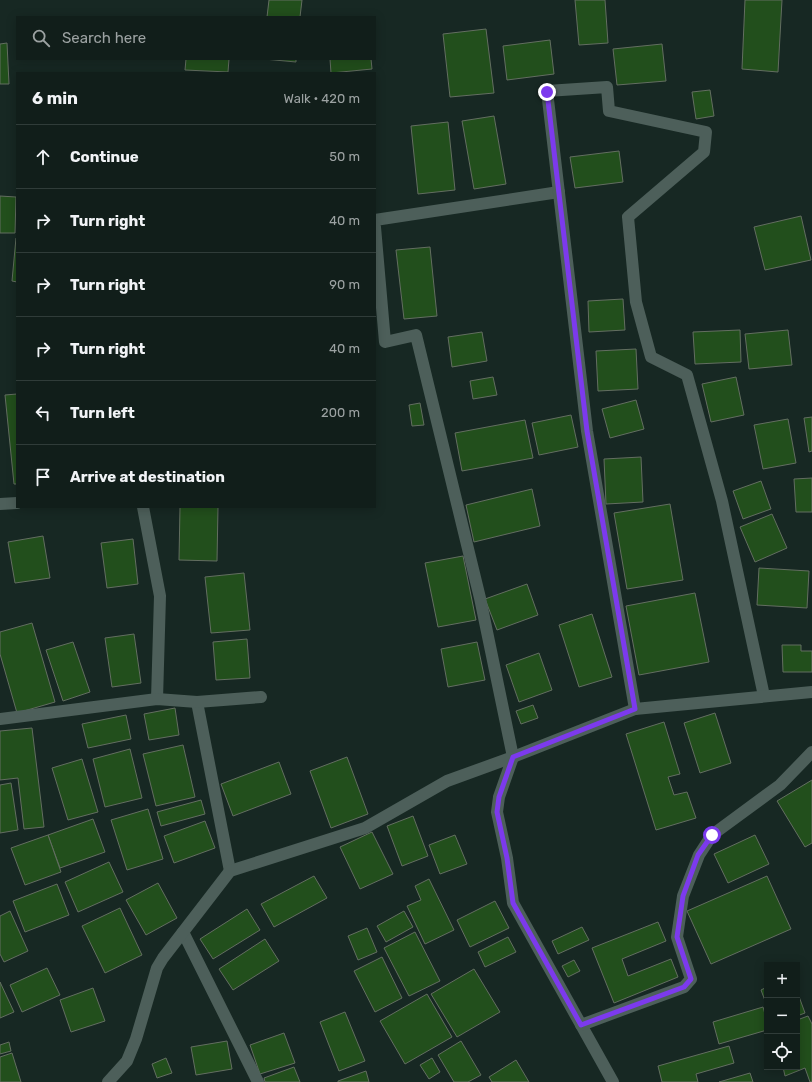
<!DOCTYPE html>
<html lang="en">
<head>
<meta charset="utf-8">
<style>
	body { margin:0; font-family:Rubik,sans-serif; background:#1a2723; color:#f1f3f6 }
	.controls { position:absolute; right:12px; bottom:12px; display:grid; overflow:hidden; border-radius:0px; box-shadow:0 2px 10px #0003 }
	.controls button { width:36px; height:36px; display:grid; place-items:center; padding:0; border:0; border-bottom:1px solid #303c39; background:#111e1a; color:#f1f3f6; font:20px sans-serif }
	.stop { position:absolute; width:12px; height:12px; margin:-9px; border:3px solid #7c3aed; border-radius:50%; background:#fff }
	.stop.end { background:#7c3aed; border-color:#fff; box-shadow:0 1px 4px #0008 }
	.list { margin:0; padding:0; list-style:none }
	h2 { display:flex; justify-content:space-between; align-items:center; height:52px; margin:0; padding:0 16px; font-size:17px }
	h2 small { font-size:13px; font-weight:400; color:#9ca2a2 }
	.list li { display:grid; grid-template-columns:26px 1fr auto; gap:12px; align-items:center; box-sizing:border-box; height:64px; padding:0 16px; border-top:1px solid #303c39 }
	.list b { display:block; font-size:15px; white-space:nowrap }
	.list em { font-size:13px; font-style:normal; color:#9ca2a2 }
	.icon { flex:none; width:22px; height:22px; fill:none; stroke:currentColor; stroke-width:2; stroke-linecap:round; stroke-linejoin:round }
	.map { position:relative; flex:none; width:812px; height:1082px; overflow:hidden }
	.search { position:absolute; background:#111e1a; box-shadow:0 2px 10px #0003; left:16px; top:16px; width:360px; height:44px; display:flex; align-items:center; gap:10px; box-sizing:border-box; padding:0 14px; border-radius:0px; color:#9ca2a2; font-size:15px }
	.panel { position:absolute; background:#111e1a; box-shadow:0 2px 10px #0003; left:16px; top:72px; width:360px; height:436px; border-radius:0px }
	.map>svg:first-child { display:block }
</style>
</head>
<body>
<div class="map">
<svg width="812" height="1082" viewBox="0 0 812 1082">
	<rect width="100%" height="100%" fill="#172823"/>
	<g fill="#224f1c" stroke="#636e61">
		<path d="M269 0H302L300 17H267Z"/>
		<path d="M575 0H605L608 43 579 45Z"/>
		<path d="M745 0H782L778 72 742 69Z"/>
		<path d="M486 29 494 93 450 97 443 34Z"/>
		<path d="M550 40 554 74 507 80 503 46Z"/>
		<path d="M7 43 9 84H0V44Z"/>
		<path d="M662 44 666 81 617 85 613 49Z"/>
		<path d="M186 59H229L228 72 185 70Z"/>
		<path d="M264 59H296V62Z"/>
		<path d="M330 59H371L372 69 331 73Z"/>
		<path d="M710 90 714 116 696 119 692 92Z"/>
		<path d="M494 116 506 184 474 189 462 121Z"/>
		<path d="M448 122 455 190 418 194 411 126Z"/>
		<path d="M619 151 623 182 575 188 570 157Z"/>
		<path d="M0 196 16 197 15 233H0Z"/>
		<path d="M801 216 811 260 765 270 754 227Z"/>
		<path d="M16 238H17V282L12 281Z"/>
		<path d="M430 247 437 316 404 319 396 250Z"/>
		<path d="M623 299 625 330 589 332 588 301Z"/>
		<path d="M740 330 741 362 695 364 693 332Z"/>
		<path d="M788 330 792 365 749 369 745 334Z"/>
		<path d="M482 332 487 361 452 367 448 337Z"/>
		<path d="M636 349 638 389 598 391 596 351Z"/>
		<path d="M493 377 497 395 473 399 470 381Z"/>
		<path d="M736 377 744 415 711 422 702 384Z"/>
		<path d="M17 394V484H14L5 395Z"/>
		<path d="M636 400 644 429 610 438 602 409Z"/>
		<path d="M420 403 424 425 412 426 409 405Z"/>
		<path d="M571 415 578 447 539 455 532 423Z"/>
		<path d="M812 417V451L809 452 804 418Z"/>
		<path d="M788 419 796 463 763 469 754 425Z"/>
		<path d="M525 420 533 458 462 471 455 433Z"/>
		<path d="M641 457 643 502 606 504 604 459Z"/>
		<path d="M812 478V512H796L794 479Z"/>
		<path d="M761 481 771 509 743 519 733 491Z"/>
		<path d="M532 489 540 526 474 542 466 505Z"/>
		<path d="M670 504 683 580 627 589 614 513Z"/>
		<path d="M180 507H218L217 561 179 560Z"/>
		<path d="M772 514 787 548 755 562 740 527Z"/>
		<path d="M43 536 50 578 15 583 8 542Z"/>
		<path d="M133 539 138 584 107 588 101 543Z"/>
		<path d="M463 556 476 620 438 627 425 563Z"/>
		<path d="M759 568 809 571 807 608 757 605Z"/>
		<path d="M244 573 250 630 211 633 205 577Z"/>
		<path d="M527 584 538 615 497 630 485 599Z"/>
		<path d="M695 593 709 662 639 675 626 606Z"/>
		<path d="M592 614 612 677 579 687 559 625Z"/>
		<path d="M32 623 55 702 17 713 0 654V632Z"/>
		<path d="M134 634 141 683 112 687 105 638Z"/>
		<path d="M247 639 250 678 216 680 213 642Z"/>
		<path d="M73 642 90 692 63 701 46 650Z"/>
		<path d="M477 642 485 680 448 687 441 649Z"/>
		<path d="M782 645H801V651H812V672H783Z"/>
		<path d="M539 653 552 690 519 702 506 665Z"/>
		<path d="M533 705 538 718 521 724 516 711Z"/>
		<path d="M175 708 179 735 149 740 144 714Z"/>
		<path d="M715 713 731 763 700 773 684 723Z"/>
		<path d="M126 715 131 739 88 748 82 724Z"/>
		<path d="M664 722 680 774 668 777 674 795 687 792 696 818 656 830 626 734Z"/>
		<path d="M32 728 44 827 24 829 18 778 0 780V731Z"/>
		<path d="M183 745 195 797 156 806 143 754Z"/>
		<path d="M130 749 142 798 105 807 93 759Z"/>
		<path d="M347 757 368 814 331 828 310 771Z"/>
		<path d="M82 759 98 812 68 820 52 768Z"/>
		<path d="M279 762 291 794 233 816 221 784Z"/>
		<path d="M812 780V843L805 847 777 801Z"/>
		<path d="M11 783 18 830 0 833V785Z"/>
		<path d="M201 800 205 814 161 826 157 812Z"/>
		<path d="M148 809 163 859 127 870 111 820Z"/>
		<path d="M413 816 428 856 402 866 387 826Z"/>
		<path d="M93 819 105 852 60 868 48 835Z"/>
		<path d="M205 821 215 848 174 863 164 836Z"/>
		<path d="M372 832 393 874 360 889 340 847Z"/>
		<path d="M48 835 61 872 25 885 11 848Z"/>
		<path d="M455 835 467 864 440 874 429 845Z"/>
		<path d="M755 835 769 864 728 883 714 854Z"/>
		<path d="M109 862 123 892 78 912 65 882Z"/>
		<path d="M314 876 327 898 274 927 261 904Z"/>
		<path d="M767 876 791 929 711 964 687 911Z"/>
		<path d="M429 879 454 930 425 944 407 906 421 900 415 886Z"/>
		<path d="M158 883 177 918 146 935 126 900Z"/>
		<path d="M57 884 69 915 25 932 13 901Z"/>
		<path d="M495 901 509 928 470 947 457 920Z"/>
		<path d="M120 908 142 955 105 973 82 926Z"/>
		<path d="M247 909 260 930 213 959 200 939Z"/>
		<path d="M10 911 28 951 4 962 0 954V916Z"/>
		<path d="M404 911 413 927 386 942 377 926Z"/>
		<path d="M658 922 666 941 622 959 628 976 671 959 678 977 614 1003 592 948Z"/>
		<path d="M582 927 589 940 558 954 552 941Z"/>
		<path d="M367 928 377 952 358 960 348 936Z"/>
		<path d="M415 932 440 981 409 996 384 948Z"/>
		<path d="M508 937 516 952 485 967 478 952Z"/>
		<path d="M265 939 279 961 233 990 219 969Z"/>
		<path d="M382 957 402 998 375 1012 354 971Z"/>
		<path d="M574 960 580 971 568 977 562 966Z"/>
		<path d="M47 968 60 995 22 1012 10 985Z"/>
		<path d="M474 969 500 1012 457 1037 431 994Z"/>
		<path d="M0 982 14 1012 0 1018Z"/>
		<path d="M767 987V1006L761 990Z"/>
		<path d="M93 988 105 1021 71 1032 60 1000Z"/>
		<path d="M797 991 805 1013 797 1016Z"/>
		<path d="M427 994 452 1037 405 1064 380 1021Z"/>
		<path d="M763 1007 767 1021V1030L719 1044 713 1022Z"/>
		<path d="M345 1012 365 1061 339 1071 320 1022Z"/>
		<path d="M808 1016 812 1024V1082H810L805 1068 785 1076 783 1067H797V1020Z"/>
		<path d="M284 1033 295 1063 260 1074 250 1045Z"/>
		<path d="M227 1041 232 1069 196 1075 191 1047Z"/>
		<path d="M461 1041 481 1075 468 1082H454L438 1055Z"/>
		<path d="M9 1042 11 1051 0 1054V1045Z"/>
		<path d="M729 1046 734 1063 696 1074 698 1082H662L658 1066Z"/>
		<path d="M12 1053 21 1082H0V1057Z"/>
		<path d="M166 1058 172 1073 157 1078 152 1064Z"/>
		<path d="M432 1058 440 1072 429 1079 420 1065Z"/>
		<path d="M516 1060 529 1082H492L489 1077Z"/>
		<path d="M294 1067 300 1082H265L264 1078Z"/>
		<path d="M366 1071 369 1082H338V1081Z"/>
		<path d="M750 1073 753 1082H719Z"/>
	</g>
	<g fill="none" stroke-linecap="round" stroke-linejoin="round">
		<g stroke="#4d5f5a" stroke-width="12">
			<path d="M375 220 559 192"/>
			<path d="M375 227 385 342 416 335 480 598 513 757 499 797 497 812 507 858 513 903 613 1082"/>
			<path d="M0 504 17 503"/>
			<path d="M143 507 160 596 157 699"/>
			<path d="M197 702 230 871"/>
			<path d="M635 709 587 431 547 91 607 87 609 111 706 132 704 152 628 217 636 302 651 357 687 375 722 501 764 696"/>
			<path d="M0 719 157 699 197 702 261 697"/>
			<path d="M183 932 258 1082"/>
			<path d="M581 1025 684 987 691 979 677 937 683 896 699 855 712 835 780 785 812 752"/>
			<path d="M108 1082 127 1061 136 1039 157 968 163 958 230 871 365 828 447 781 513 757 635 709 812 692"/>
		</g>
	</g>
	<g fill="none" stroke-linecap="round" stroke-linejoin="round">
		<path stroke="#7c3aed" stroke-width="5" d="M547 92 587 431 635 709 513 757 499 797 497 812 507 858 513 903 581 1025 684 987 691 979 677 937 683 896 698 855 712 835"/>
	</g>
</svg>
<div class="controls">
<button>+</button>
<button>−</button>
<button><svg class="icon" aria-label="locate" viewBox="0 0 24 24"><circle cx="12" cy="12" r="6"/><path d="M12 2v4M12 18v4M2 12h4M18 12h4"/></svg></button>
</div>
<div class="stop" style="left:712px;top:835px"></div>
<div class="stop end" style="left:547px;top:92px"></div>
<div class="search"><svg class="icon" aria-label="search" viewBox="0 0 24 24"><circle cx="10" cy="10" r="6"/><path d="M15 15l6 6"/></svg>Search here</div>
<section class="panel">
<h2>6 min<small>Walk · 420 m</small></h2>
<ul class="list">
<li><svg class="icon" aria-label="ahead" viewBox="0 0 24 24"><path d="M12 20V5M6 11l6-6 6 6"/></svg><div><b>Continue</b></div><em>50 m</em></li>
<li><svg class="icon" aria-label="right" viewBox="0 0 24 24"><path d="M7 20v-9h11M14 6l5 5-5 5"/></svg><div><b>Turn right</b></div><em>40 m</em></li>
<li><svg class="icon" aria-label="right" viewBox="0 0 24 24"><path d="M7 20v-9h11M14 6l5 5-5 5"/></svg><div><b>Turn right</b></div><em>90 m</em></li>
<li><svg class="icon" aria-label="right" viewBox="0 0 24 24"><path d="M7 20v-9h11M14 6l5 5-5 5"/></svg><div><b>Turn right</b></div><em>40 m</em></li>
<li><svg class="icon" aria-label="left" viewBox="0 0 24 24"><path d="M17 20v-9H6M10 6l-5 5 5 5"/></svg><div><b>Turn left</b></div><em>200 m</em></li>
<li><svg class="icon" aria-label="arrive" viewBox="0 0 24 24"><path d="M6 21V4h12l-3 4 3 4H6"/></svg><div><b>Arrive at destination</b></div></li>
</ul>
</section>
</div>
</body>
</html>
